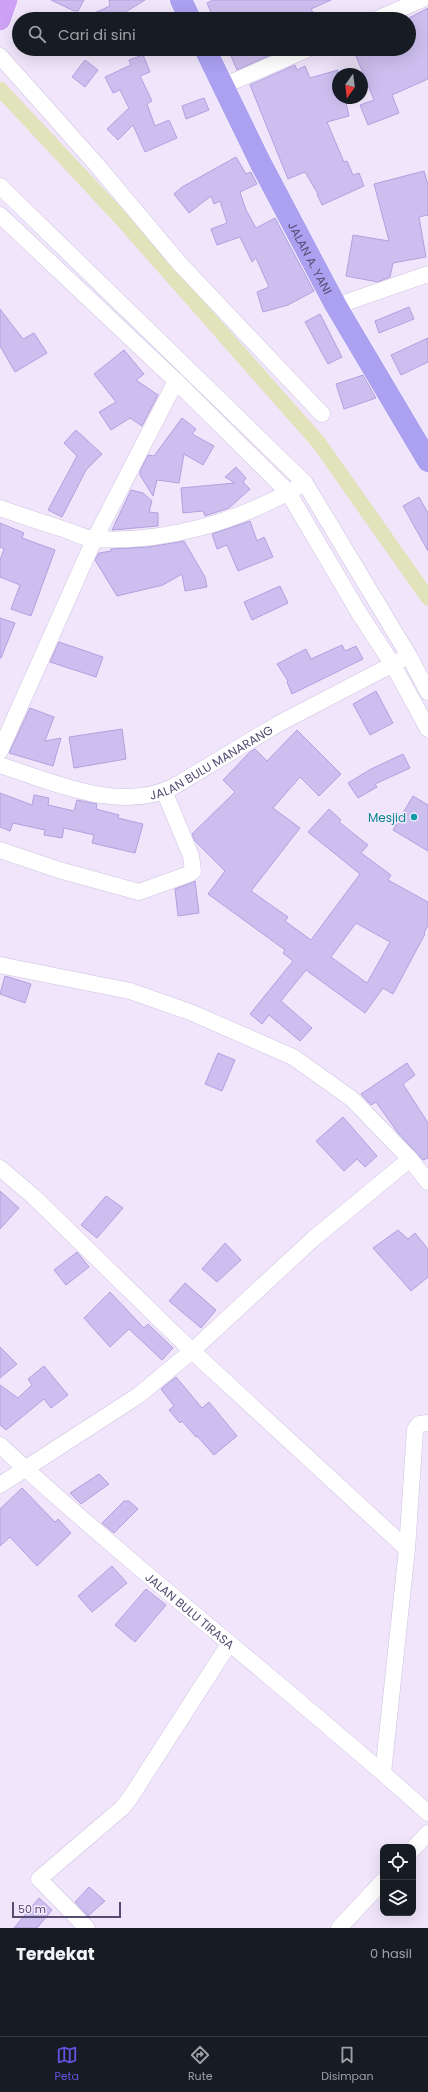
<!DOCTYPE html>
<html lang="id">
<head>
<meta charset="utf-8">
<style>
	body { margin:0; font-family:Poppins,sans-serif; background:#242831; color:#f1f3f6 }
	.controls { position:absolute; right:12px; bottom:12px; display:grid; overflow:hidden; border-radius:8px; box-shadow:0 4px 16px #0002 }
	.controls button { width:36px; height:36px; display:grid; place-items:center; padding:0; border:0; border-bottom:1px solid #363941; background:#171b24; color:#f1f3f6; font:20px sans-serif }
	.compass { position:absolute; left:332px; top:68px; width:36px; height:36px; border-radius:50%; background:#171b24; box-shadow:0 4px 16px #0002; rotate:194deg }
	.scale { position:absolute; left:12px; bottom:10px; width:109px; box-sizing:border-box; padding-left:4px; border:2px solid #554c72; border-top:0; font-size:11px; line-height:14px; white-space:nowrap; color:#554c72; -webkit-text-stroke:3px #f4ebfe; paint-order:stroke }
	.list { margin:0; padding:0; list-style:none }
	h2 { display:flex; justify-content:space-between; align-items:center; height:52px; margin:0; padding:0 16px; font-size:17px }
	h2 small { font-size:13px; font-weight:400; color:#9ea1a6 }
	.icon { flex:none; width:22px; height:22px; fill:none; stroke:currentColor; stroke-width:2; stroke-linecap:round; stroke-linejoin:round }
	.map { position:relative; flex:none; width:428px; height:1928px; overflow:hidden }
	.search { position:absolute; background:#171b24; box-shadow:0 4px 16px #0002; left:12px; right:12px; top:12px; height:44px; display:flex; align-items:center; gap:10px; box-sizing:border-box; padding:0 14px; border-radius:22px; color:#9ea1a6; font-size:15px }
	.sheet { height:108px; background:#171b24 }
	nav { display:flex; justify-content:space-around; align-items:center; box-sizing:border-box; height:56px; border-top:1px solid #363941; background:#171b24; font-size:11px; color:#9ea1a6 }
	nav a { display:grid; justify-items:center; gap:2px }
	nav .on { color:#6252dd }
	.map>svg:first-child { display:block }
</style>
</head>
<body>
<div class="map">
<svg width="428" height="1928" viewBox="0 0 428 1928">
	<rect width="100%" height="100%" fill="#f0e5fb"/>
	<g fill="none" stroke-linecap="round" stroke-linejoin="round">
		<path stroke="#e1e3bb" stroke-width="15" d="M0 89 117 214 319 443 428 598"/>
	</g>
	<g fill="#ccbeee" stroke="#b2a0e0" fill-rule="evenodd">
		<path d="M51 0H84L78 11H74Z"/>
		<path d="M109 0H145L114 19H81L110 6Z"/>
		<path d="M213 0H331L311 9 316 19H214L207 3Z"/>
		<path d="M428 8V79L392 95 399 113 368 125 360 105 374 100 356 56 374 49H409V18Z"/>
		<path d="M228 49H284L237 70Z"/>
		<path d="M143 55 150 72 140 76 152 101 147 104 155 126 169 120 177 138 145 152 133 125 118 140 107 129 129 108 120 90 113 93 105 77 131 65 129 60Z"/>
		<path d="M85 60 98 70 85 87 72 77Z"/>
		<path d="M295 65 297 70 305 66 310 78 338 70V98H345L349 116 327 122 344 162 347 161 353 175 359 173 364 186 322 205 317 194H318L305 172 288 179 250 85Z"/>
		<path d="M204 98 209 110 186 119 182 106Z"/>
		<path d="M236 157 246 174 251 172 257 184 240 192 246 210 256 228 275 218 314 291 288 305 263 312 257 292 269 287 256 258 252 262 240 237 217 245 211 229 227 223 220 201 214 204 211 196 189 213 174 194 182 187Z"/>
		<path d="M424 171 428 185V215L419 217 426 257 393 263 390 277 378 282 346 276 353 235 389 241 374 184Z"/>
		<path d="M409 307 414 319 379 333 375 321Z"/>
		<path d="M0 309 23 339 34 333 47 353 15 372 0 346Z"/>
		<path d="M320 314 342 357 328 364 305 322Z"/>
		<path d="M428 338V362L401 375 391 355Z"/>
		<path d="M124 350 144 374 136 380 158 395 142 426 130 418 111 430 99 412 116 402 94 374Z"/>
		<path d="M363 375 376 398 344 409 336 384Z"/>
		<path d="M182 418 196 429 192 434 214 446 203 465 184 454 179 483 157 480 153 496 140 475V471L148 455 154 456Z"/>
		<path d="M76 430 102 454 86 470 62 517 48 510 77 456 64 443Z"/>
		<path d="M236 467 246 478 243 482 250 489 229 508 205 516 203 511 183 513 181 488 235 483 225 477Z"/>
		<path d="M131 490 143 493 152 501 149 512 158 513V526L112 530Z"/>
		<path d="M419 497 428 513V551L403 506Z"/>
		<path d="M250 521 257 541 264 537 273 557 238 571 227 545 217 549 212 534Z"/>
		<path d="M0 523 24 533 22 538 55 550 31 616 11 609 20 585 0 577V560L4 549 0 547Z"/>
		<path d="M184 541 205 577 207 587 185 591 182 574 163 585 117 596 95 560 99 553 111 551V549L149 547Z"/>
		<path d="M280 586 288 603 252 620 244 602Z"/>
		<path d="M0 618 15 623 1 658H0Z"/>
		<path d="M59 642 103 657 96 677 50 662Z"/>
		<path d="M342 645 345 651 356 646 363 659 292 694 287 682 288 681 277 664 306 649 311 659Z"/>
		<path d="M376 691 393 723 370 735 353 704Z"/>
		<path d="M30 708 54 717 45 741 61 738 53 766 9 753Z"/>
		<path d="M122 729 126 759 74 768 69 737Z"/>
		<path d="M297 730 341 774 319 796 300 777 273 808 300 828 251 891 288 917 285 921 311 940 360 874 308 832 329 809 341 820 339 822 368 845 361 853 391 875 388 880 428 902V925L424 933 425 934 393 994 383 988 365 1013 306 970 281 1001 312 1028 300 1041 269 1015 262 1024 250 1014 293 961 283 953 285 950 208 894 225 871 195 841 192 834 235 792 223 780 250 752 255 749 267 761ZM356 923 390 942 367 983 331 957Z"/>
		<path d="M403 754 410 768 375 784 377 787 358 798 348 783 371 769Z"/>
		<path d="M0 793 32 805 34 795 49 798 48 805 74 811 77 800 97 804 96 809 119 815 118 818 143 824 135 853 92 843 94 835 64 828 62 838 44 835 45 830 13 823 10 831 0 827Z"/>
		<path d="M413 796 428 805V851L393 830Z"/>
		<path d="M195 881 199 913 178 916 175 889Z"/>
		<path d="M5 976 31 984 25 1003 0 994Z"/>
		<path d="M218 1053 235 1060 222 1091 205 1084Z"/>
		<path d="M407 1063 415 1075 403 1084 428 1123V1158L423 1160 398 1133 376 1102 371 1105 361 1094Z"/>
		<path d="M343 1117 377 1156 365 1167 357 1159 344 1171 316 1141Z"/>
		<path d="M0 1191 19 1208 0 1229Z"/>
		<path d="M106 1196 123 1208 97 1238 81 1225Z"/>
		<path d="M398 1230 408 1239 415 1233 428 1249V1277L411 1291 373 1248Z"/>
		<path d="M225 1243 241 1260 217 1282 202 1269Z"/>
		<path d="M77 1252 89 1267 66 1285 54 1270Z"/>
		<path d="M185 1283 216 1310 201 1328 169 1301Z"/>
		<path d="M110 1292 144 1328 148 1324 173 1348 162 1360 129 1329 110 1347 84 1318Z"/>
		<path d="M0 1347 17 1364 0 1378Z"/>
		<path d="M44 1366 68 1395 51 1408 44 1399 6 1430 0 1425V1385L18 1398 32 1385 28 1379Z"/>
		<path d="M176 1377 202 1408 209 1402 237 1436 214 1455 197 1436 196 1437 182 1421 180 1423 169 1410 174 1406 161 1389Z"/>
		<path d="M99 1474 109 1484 81 1504 70 1493Z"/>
		<path d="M22 1488 55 1522 58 1519 71 1533 37 1566 10 1537 0 1546V1509Z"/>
		<path d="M124 1501H129L138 1509 114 1533 102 1523Z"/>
		<path d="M112 1566 127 1583 92 1612 78 1596Z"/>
		<path d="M146 1589 166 1605 135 1642 115 1625Z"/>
		<path d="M89 1887 105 1901 88 1916 75 1902Z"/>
		<path d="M39 1898 52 1910 37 1928H14Z"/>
	</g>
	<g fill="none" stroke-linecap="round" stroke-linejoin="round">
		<defs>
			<g id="minor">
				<path d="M377 19 421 0"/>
				<path d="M0 56 96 164 180 264 322 414"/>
				<path d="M223 86 308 49"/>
				<path d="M0 186 305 483 409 656 428 692"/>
				<path d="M0 215 176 381 288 492 359 613 393 665 428 729"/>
				<path d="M336 306 428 274"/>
				<path d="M0 508C22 516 44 523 66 530 75 533 86 539 95 539 166 543 236 522 296 488"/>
				<path d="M0 751 94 540 176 381"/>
				<path id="s1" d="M0 765C52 782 120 813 173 787L278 724 401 660"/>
				<path d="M0 850 59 870 139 892 189 874 193 871 191 856 164 791"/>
				<path d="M0 965 130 991 190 1012 293 1057 352 1099 410 1159 428 1182"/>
				<path d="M0 1168 34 1197 192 1351 407 1549 415 1430 419 1424 428 1423"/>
				<path id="s2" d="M0 1445C138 1573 288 1687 428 1813"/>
				<path d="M0 1485 139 1395 192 1351 313 1239 410 1159"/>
				<path d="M383 1773 407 1549"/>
				<path d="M413 1849 428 1833"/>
				<path d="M87 1928 39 1879 122 1808 130 1798 229 1644"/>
				<path d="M339 1928 383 1881"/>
			</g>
			<path id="major" d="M0 20 7 0"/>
			<g id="highway">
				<path d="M181 0 190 19"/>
				<path id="s3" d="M205 49 261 164 336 306 428 461"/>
			</g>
		</defs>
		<use href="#minor" stroke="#cec4e1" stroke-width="17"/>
		<use href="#major" stroke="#fff" stroke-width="22"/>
		<use href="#highway" stroke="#fff" stroke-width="23"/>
		<use href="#minor" stroke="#fff" stroke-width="16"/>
		<use href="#major" stroke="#cda1f5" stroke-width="21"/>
		<use href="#highway" stroke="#aca0f1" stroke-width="22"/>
	</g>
	<circle fill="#0f9aa8" stroke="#f4ebfe" stroke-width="1.5" cx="414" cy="817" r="4"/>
	<g text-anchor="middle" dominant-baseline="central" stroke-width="3" stroke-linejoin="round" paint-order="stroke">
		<g font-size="12" fill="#554c72" stroke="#f4ebfe">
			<text stroke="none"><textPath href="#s3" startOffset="234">JALAN A. YANI</textPath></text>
			<text stroke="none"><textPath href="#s1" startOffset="224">JALAN BULU MANARANG</textPath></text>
			<text stroke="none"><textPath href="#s2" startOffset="252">JALAN BULU TIRASA</textPath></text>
		</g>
		<g font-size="12" fill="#0d838f" stroke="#f4ebfe" text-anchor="end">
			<text x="406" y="817">Mesjid</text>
		</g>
	</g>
</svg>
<div class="controls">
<button><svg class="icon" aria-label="locate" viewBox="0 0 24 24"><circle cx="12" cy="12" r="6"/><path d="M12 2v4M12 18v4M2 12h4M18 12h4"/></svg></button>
<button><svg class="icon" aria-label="layers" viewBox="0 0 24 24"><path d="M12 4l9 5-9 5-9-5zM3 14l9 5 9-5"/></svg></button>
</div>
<svg class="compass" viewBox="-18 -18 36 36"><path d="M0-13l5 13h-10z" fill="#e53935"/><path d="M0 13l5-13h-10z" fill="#9ea1a6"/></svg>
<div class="scale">50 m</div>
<div class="search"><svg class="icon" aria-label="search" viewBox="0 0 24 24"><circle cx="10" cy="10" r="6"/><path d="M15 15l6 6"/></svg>Cari di sini</div>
</div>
<section class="sheet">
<h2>Terdekat<small>0 hasil</small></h2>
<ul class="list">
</ul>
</section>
<nav>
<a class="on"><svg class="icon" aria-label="map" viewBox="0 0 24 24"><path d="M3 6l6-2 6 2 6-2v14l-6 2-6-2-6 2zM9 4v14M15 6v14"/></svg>Peta</a>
<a><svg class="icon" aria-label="directions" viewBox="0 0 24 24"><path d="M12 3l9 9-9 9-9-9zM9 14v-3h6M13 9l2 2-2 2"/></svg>Rute</a>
<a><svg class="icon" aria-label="saved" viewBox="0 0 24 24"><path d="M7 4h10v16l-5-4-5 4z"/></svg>Disimpan</a>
</nav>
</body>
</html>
